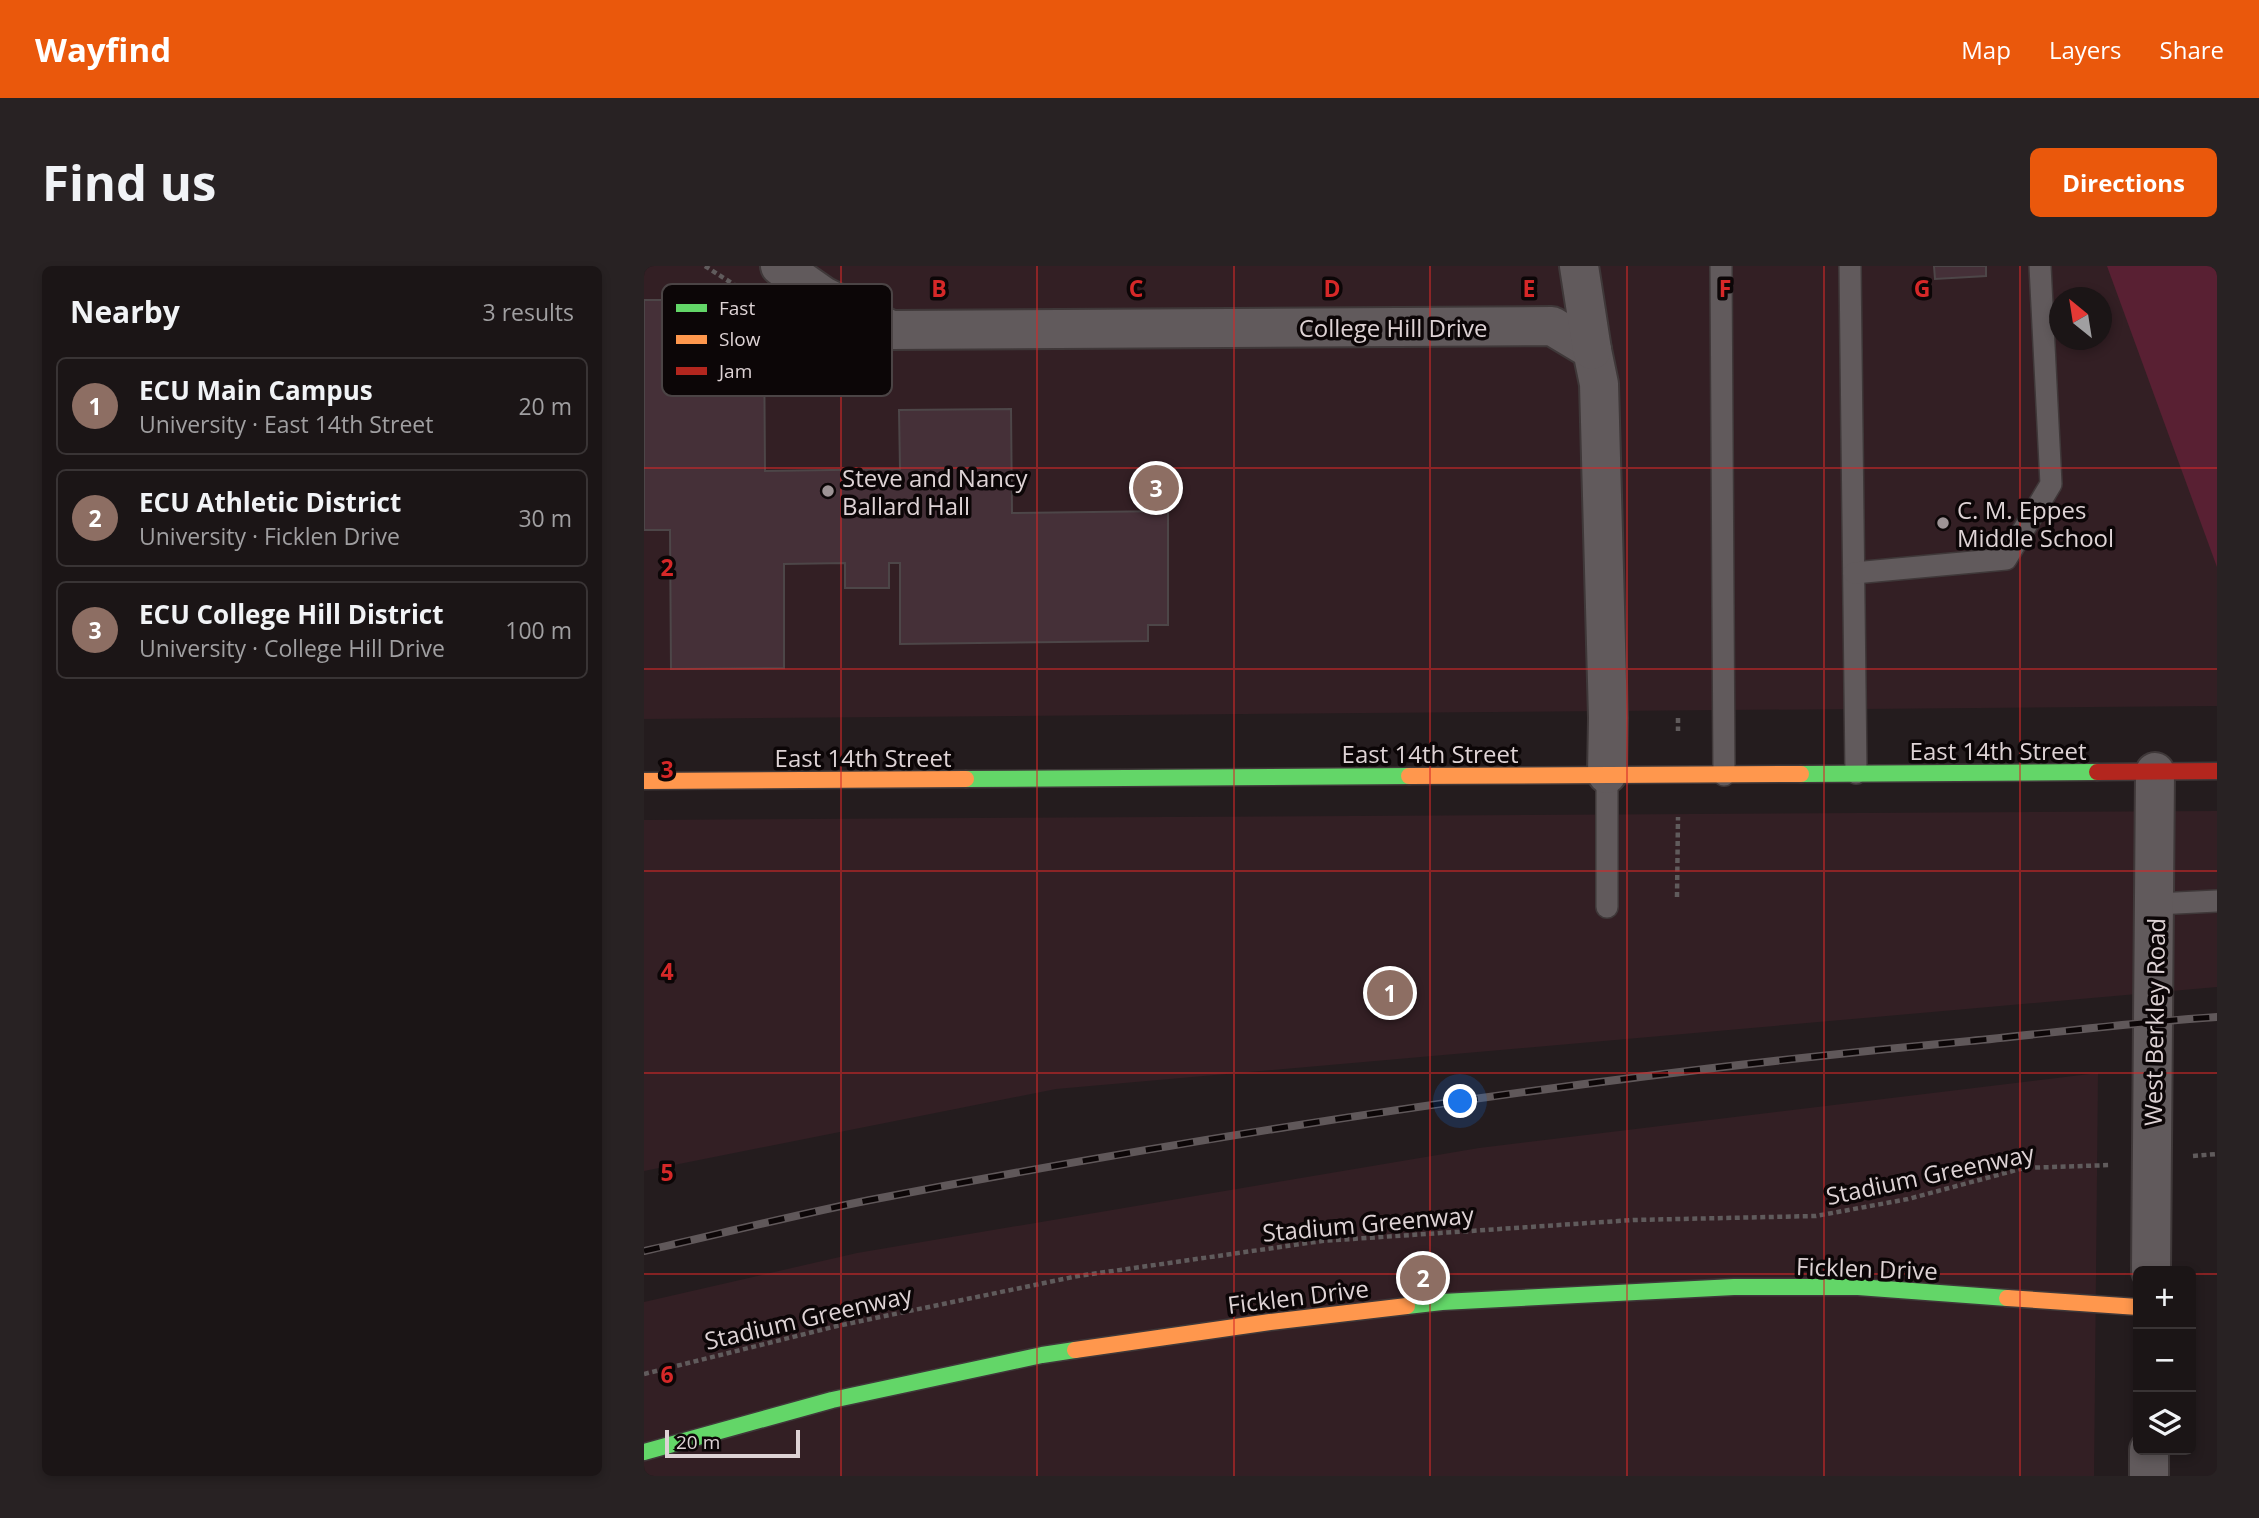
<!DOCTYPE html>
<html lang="en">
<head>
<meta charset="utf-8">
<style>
	body { margin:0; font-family:"Open Sans",sans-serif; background:#282223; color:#f1f3f6 }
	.controls { position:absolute; right:21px; bottom:21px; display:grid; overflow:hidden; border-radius:10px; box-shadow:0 4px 10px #0003 }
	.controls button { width:63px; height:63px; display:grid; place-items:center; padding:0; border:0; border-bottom:2px solid #393435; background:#1b1516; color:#f1f3f6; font:35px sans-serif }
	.compass { position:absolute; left:1405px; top:21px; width:63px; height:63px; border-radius:50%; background:#1b1516; box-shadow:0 4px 10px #0003; rotate:330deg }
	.scale { position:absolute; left:21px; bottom:18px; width:135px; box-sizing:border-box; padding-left:7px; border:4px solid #ded3d5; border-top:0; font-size:19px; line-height:24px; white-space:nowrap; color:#ded3d5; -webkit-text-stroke:5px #0c0607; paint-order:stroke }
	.you { position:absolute; left:817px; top:836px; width:24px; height:24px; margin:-18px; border:5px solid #fff; border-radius:50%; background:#1a73e8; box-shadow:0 0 0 10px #1a73e833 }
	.badge { display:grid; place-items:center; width:46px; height:46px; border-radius:50%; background:#ea580c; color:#fff; font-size:23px; font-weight:700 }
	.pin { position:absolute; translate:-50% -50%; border:4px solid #fff; box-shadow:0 2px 7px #0006 }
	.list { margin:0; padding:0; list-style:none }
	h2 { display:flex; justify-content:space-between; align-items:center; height:91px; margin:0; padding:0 28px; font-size:30px }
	h2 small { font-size:23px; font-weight:400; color:#a09fa1 }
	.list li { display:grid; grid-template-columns:46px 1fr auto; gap:21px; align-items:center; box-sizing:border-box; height:98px; margin:0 14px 14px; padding:0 14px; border:2px solid #393435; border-radius:10px }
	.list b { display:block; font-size:26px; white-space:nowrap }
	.list p { margin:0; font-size:23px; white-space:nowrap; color:#a09fa1 }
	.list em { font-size:23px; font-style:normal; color:#a09fa1 }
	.icon { flex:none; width:38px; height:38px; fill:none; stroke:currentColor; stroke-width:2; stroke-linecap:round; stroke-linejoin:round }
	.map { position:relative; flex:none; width:1573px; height:1210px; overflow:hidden; border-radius:10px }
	header { display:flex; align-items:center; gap:42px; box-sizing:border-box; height:98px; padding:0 35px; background:#ea580c; color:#fff }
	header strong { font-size:33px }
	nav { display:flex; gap:38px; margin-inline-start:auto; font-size:24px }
	.intro { display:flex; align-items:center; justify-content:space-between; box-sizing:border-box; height:168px; padding:0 42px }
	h1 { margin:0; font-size:49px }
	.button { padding:18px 32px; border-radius:10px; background:#ea580c; color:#fff; font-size:24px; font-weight:700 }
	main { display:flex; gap:42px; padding:0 42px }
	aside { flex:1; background:#1b1516; border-radius:10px; box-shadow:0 4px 10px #0003 }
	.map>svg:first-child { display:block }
</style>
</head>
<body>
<header>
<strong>Wayfind</strong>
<nav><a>Map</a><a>Layers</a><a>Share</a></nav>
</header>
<div class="intro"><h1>Find us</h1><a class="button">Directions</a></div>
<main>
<aside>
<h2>Nearby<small>3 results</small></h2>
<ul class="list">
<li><span class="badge" style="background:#8d6e63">1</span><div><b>ECU Main Campus</b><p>University · East 14th Street</p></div><em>20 m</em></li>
<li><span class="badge" style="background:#8d6e63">2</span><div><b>ECU Athletic District</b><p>University · Ficklen Drive</p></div><em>30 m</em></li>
<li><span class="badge" style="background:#8d6e63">3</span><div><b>ECU College Hill District</b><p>University · College Hill Drive</p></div><em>100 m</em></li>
</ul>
</aside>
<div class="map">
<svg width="1573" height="1210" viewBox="0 0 1573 1210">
	<rect width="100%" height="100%" fill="#241c1e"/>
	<g fill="#331f24" fill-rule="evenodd">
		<path d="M0 0H1573V440L0 453ZM1416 32H1458V74H1416Z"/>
		<path d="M1573 545V721L412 823 0 905V554Z"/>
		<path d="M1454 807 1450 1210H0V1036L213 987 835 882Z"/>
	</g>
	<path fill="#592033" d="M1463 0H1573V301Z"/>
	<g fill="#453038" stroke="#4d4648" stroke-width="2">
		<path d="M1290 0H1342V10L1291 13Z"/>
		<path d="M0 34H78V67H120L121 205 256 203 255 144 367 143 368 247 524 245V359H504V375L256 378V297H245V322H201V297L140 298V402L27 403 26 264H0Z"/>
	</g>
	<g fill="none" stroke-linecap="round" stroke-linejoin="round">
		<defs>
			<g id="lane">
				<path d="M1077 0 1080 509"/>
				<path d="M1206 0 1212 507"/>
				<path d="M1210 307 1362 293 1407 218 1396 0"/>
				<path d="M963 508V641"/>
				<path d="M1512 638 1573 635"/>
			</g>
			<g id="street">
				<path d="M136 0 179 30 247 64 908 60 948 84 955 118 964 452 963 508"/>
				<path d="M935 0 948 84"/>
				<path d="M1507 1005 1511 506"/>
				<path d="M1505 1210V1184"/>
			</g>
			<g id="fast">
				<path d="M1157 508 1453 506"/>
				<path d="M322 513 765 510"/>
				<path d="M763 1040 798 1036 1090 1021H1214L1363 1032"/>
				<path d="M0 1186 188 1134 398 1089 431 1084"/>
			</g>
			<g id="slow">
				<path d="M765 510 1157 508"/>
				<path d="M0 515 322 513"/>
				<path d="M1363 1032 1494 1041"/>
				<path d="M431 1084 626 1056 763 1040"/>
			</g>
			<path id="jam" d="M1453 506 1573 505"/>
		</defs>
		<use href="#lane" stroke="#3f3839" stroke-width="24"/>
		<use href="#street" stroke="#3f3839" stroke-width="42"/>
		<use href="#fast" stroke="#3f3839" stroke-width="19"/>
		<use href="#slow" stroke="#3f3839" stroke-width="19"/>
		<use href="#jam" stroke="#3f3839" stroke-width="19"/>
		<g stroke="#605b5c" stroke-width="4.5" stroke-dasharray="5 3.5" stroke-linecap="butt">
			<path d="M61 0 100 25"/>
			<path d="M1034 452V465"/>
			<path d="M1033 631 1034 551"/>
			<path d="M1549 890 1573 888"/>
			<path d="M0 1108 193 1060 434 1010 678 975 989 954 1172 950 1264 933 1380 902 1467 899"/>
		</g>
		<use href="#lane" stroke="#615a5c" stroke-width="21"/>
		<use href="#street" stroke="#615a5c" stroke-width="38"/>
		<use href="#fast" stroke="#63d668" stroke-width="16"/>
		<use href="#slow" stroke="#ff974d" stroke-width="16"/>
		<use href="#jam" stroke="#b3261e" stroke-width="16"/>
		<defs>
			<path id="rail" d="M0 985C75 968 151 949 226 934 590 864 957 809 1326 775 1409 767 1491 756 1573 751"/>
		</defs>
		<use href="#rail" stroke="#60585a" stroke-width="8"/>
		<use href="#rail" stroke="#0c0607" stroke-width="5" stroke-dasharray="16" stroke-linecap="butt"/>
	</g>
	<path fill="none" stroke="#d62828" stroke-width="2" stroke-opacity="0.55" d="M197 0V1210M393 0V1210M590 0V1210M786 0V1210M983 0V1210M1180 0V1210M1376 0V1210M0 202H1573M0 403H1573M0 605H1573M0 807H1573M0 1008H1494M1547 1008H1573"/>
	<g fill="#9d9395" stroke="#0c0607" stroke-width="2.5">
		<circle cx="184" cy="225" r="7"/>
		<circle cx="1299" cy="257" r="7"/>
	</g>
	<g text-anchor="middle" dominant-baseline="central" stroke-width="7" stroke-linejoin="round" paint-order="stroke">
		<g font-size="24" fill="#ded3d5" stroke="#0c0607">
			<text x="749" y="61">College Hill Drive</text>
			<text x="1354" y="484">East 14th Street</text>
			<text x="786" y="487">East 14th Street</text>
			<text x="219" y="491">East 14th Street</text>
			<text transform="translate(1510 756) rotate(-89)">West Berkley Road</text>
			<text transform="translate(1286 908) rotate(-12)">Stadium Greenway</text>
			<text transform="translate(724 957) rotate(-5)">Stadium Greenway</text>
			<text transform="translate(1223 1002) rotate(2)">Ficklen Drive</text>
			<text transform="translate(654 1030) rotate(-7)">Ficklen Drive</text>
			<text transform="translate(164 1051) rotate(-13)">Stadium Greenway</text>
		</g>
		<g font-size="24" fill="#ded3d5" stroke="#0c0607" text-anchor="start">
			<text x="198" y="211">Steve and Nancy<tspan x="198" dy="28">Ballard Hall</tspan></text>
			<text x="1313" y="243">C. M. Eppes<tspan x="1313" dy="28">Middle School</tspan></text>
		</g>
	</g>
	<rect x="18" y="18" width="230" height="112" rx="10" fill="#0c0607" stroke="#4b4445" stroke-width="2"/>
	<rect x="32" y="38" width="31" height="8" fill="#63d668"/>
	<rect x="32" y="69" width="31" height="9" fill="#ff974d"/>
	<rect x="32" y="101" width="31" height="8" fill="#b3261e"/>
	<g font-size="19" fill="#ded3d5">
		<text x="75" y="49">Fast</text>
		<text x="75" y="80">Slow</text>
		<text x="75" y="112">Jam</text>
	</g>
	<g font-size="23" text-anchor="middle" font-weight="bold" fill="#d62828" stroke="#0c0607" stroke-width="7" stroke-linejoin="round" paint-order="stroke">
		<text x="295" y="31">B</text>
		<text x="492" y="31">C</text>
		<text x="688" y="31">D</text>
		<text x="885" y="31">E</text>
		<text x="1081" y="31">F</text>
		<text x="1278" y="31">G</text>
		<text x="23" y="310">2</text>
		<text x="23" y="512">3</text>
		<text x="23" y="714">4</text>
		<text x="23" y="915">5</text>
		<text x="23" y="1117">6</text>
	</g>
</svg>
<div class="controls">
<button>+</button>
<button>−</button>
<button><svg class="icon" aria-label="layers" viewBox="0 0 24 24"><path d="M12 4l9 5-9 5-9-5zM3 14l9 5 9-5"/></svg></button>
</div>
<svg class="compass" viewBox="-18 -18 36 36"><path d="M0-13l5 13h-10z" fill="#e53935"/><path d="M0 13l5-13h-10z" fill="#a09fa1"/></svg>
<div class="scale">20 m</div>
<div class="you"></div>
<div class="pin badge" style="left:746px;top:727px;background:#8d6e63">1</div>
<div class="pin badge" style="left:779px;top:1012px;background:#8d6e63">2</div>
<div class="pin badge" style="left:512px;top:222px;background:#8d6e63">3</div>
</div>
</main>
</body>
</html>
